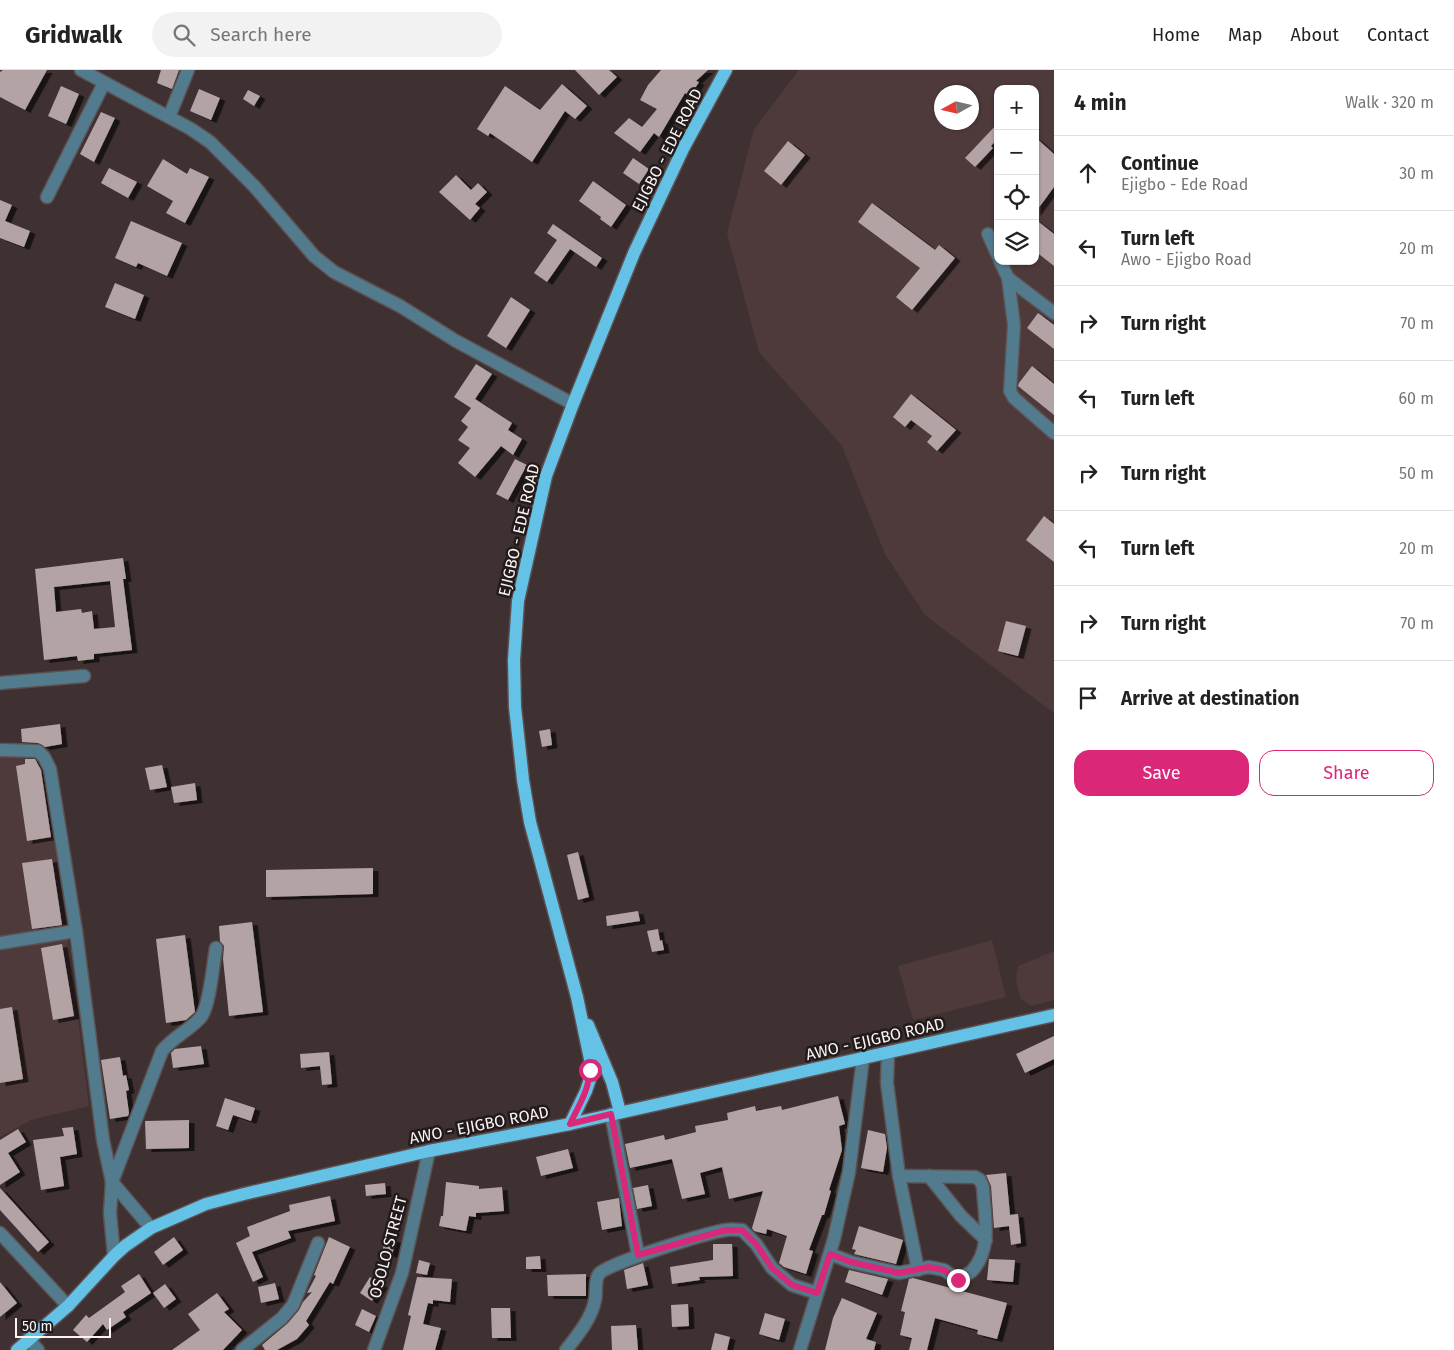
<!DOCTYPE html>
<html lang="en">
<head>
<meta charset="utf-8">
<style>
	body { margin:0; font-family:"Fira Sans",sans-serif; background:#f2f2f2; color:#222 }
	.controls { position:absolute; right:15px; top:15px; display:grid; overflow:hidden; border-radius:10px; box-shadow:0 1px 4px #0004 }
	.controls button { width:45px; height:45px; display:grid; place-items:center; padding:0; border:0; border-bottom:1px solid #e0e0e0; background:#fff; color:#222; font:25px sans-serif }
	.compass { position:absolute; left:934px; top:15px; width:45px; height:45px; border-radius:50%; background:#fff; box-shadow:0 1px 4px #0004; rotate:262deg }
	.scale { position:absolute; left:15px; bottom:12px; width:96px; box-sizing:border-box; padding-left:5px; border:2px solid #fbf2f2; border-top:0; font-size:14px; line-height:18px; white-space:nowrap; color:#fbf2f2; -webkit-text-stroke:4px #211b1c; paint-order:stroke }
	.stop { position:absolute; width:15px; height:15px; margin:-11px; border:4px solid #db2777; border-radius:50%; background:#fff }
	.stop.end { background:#db2777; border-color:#fff; box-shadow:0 1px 5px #0008 }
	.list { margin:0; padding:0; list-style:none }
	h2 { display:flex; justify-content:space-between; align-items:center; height:65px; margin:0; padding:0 20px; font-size:21px }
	h2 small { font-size:16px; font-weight:400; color:#767676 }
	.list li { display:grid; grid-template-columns:32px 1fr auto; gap:15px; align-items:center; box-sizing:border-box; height:75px; padding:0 20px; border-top:1px solid #e0e0e0 }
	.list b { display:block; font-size:19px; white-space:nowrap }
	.list p { margin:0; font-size:16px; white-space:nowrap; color:#767676 }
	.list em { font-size:16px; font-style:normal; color:#767676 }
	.actions { display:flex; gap:10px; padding:15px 20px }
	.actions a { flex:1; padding:11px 0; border:1px solid #db2777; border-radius:15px; text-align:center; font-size:18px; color:#db2777 }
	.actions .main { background:#db2777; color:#fff }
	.icon { flex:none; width:28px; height:28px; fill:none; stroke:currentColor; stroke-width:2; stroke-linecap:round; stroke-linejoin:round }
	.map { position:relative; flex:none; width:1054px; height:1280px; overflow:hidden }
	header { display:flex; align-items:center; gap:30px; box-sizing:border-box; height:70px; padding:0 25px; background:#fff; border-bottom:1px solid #e0e0e0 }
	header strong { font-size:24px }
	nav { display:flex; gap:28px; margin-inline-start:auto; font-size:18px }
	.search { width:350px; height:45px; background:#f2f2f2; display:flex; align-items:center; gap:12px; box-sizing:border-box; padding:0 18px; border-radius:28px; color:#767676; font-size:19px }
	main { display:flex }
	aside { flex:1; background:#fff }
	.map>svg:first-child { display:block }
</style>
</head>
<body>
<header>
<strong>Gridwalk</strong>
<div class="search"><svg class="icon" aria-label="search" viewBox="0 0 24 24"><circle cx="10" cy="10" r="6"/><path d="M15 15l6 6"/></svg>Search here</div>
<nav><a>Home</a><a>Map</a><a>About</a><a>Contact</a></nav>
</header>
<main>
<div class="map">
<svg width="1054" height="1280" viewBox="0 0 1054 1280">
	<defs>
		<filter id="shadow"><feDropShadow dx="5.5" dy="3" stdDeviation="0" flood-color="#0009"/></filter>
	</defs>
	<rect width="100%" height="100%" fill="#3f3132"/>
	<g fill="#4e393b" fill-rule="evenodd">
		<path d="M799 0H1054V643L925 545 885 484 842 376 759 282 727 163 754 59ZM998 19H1035V191H998ZM942 22H972V52H942Z"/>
		<path d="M0 681 39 689 46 699 89 1036 31 1050 0 1067Z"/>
		<path d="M992 870 1006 927 913 950 898 896Z"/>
		<path d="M1054 881V930L1032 936 1020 928 1016 909 1018 896Z"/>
	</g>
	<g fill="#b4a3a4" fill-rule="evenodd" filter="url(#shadow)">
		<path d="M3 0H47L25 40 0 27V2Z"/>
		<path d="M161 0H179L172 19 157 13Z"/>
		<path d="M575 0H609L617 7 599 25Z"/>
		<path d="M661 0H708L696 11 699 12 690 26 685 23 659 67 654 63 640 82 614 63 629 48 642 57 657 39 640 30 648 15Z"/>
		<path d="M562 14 587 36 575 49 565 41 532 92 490 63 488 66 477 59 505 16 540 40Z"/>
		<path d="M61 16 79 24 66 54 48 46Z"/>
		<path d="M199 19 220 28 211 50 190 41Z"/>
		<path d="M248 20 260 26 254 36 243 29Z"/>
		<path d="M101 42 115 48 94 92 80 84Z"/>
		<path d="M998 53V68L991 76 993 78 975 97 965 88Z"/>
		<path d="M1035 67 1054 84V117L1035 143V106L1039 100 1035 97Z"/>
		<path d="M788 71 805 85 781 115 764 101Z"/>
		<path d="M633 88 649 99 639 114 623 103Z"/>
		<path d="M163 89 187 104 190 98 209 107 185 153 166 143 173 131 147 116Z"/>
		<path d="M109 98 137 112 128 128 101 113Z"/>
		<path d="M456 105 471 120 478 113 487 122 475 134 480 138 470 150 439 122Z"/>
		<path d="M593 111 626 135 611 157 600 149 601 147 579 131Z"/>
		<path d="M0 130 12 135 5 151 30 161 24 177 0 168Z"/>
		<path d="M872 133 935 180 939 175 955 188 912 240 896 227 920 198 858 152Z"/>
		<path d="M1035 149 1054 164V196L1035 181Z"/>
		<path d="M131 151 182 173 167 206 138 193 136 197 115 188Z"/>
		<path d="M553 154 602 188 596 197 570 179 547 212 534 203 557 170 547 163Z"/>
		<path d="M115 213 144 225 135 249 105 237Z"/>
		<path d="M511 227 530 240 506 278 487 266Z"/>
		<path d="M1038 243 1054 255V279L1027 258Z"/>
		<path d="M476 294 492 304 475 329 512 353 508 360 522 369 513 385 501 376 475 407 458 393 470 378 458 370 468 357 461 351 471 338 454 327Z"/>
		<path d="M1032 296 1054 314V345L1018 316 1019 313Z"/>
		<path d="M911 324 956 360 937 381 927 372 932 366 911 350 905 357 893 347Z"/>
		<path d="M515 389 527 395 508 430 496 424Z"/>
		<path d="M1044 446 1054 454V492L1026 470Z"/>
		<path d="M123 488 126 509H123L132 580 94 584V589L78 591 77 586 44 590 35 499ZM110 511 115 557 94 559 92 541 82 543 81 539 56 542 54 517Z"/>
		<path d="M1006 551 1026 556 1018 586 998 581Z"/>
		<path d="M60 654 62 674 45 677 38 673 22 672 21 659Z"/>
		<path d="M550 659 552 675 542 677 539 661Z"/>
		<path d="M25 689H35L41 700 51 767 27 771 16 696 25 694Z"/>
		<path d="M162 695 167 717 150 720 145 698Z"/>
		<path d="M195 713 197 730 174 733 171 717Z"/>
		<path d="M578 782 589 827 578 830 567 785Z"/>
		<path d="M52 789 62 855 32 859 22 793Z"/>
		<path d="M373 798V824L266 827V800Z"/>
		<path d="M638 841 640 851 607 856 606 846Z"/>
		<path d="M252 852 263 942 229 946 223 889 224 876 220 871 219 856Z"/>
		<path d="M658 859 660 871 662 870 664 880 652 882 647 861Z"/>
		<path d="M185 865 195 942 186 950 166 953 156 869Z"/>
		<path d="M62 874 74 946 53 950 41 878Z"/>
		<path d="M12 937 23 1009 0 1013V939Z"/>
		<path d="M1054 966V989L1025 1003 1016 984Z"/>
		<path d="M201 976 204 994 173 998 171 983 175 979Z"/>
		<path d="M329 982 332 1014 322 1015 320 996 301 998 300 984Z"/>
		<path d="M120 987 123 1006 126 1005 129 1020 126 1021 129 1043 128 1046 110 1049 101 990Z"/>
		<path d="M838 1026 845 1054 839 1056 842 1080 829 1120 831 1121 824 1145H822L809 1180 813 1181 806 1204 784 1197 779 1193 787 1166 767 1159 766 1164 754 1161 752 1158 763 1121 729 1129 722 1097 700 1103 705 1124 682 1129 672 1089 630 1098 625 1074 664 1065 665 1070 696 1062 695 1056 728 1050 727 1043 755 1036 756 1041 781 1036 782 1040Z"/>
		<path d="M225 1028 255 1038 251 1051 233 1045 228 1060 216 1056Z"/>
		<path d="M189 1050V1078L146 1079 145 1051Z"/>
		<path d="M73 1057 77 1084 60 1087 64 1116 41 1120 33 1070 64 1066 62 1058Z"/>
		<path d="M18 1059 26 1072 8 1083 20 1102 0 1115V1070Z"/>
		<path d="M868 1060 885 1064 887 1078 883 1102 861 1098Z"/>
		<path d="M568 1079 573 1098 541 1106 536 1087Z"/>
		<path d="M1006 1103 1010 1145 1018 1144 1021 1173 1011 1175 1009 1156 994 1158 991 1116 986 1105Z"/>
		<path d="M446 1112 479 1116V1119L502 1117 504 1141 476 1143V1147L469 1146 466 1161 439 1156 441 1146H443Z"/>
		<path d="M385 1113 386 1124 366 1126 365 1115Z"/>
		<path d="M648 1115 652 1136 637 1139 633 1118Z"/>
		<path d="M0 1118 49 1172 38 1182 0 1140Z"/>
		<path d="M330 1126 335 1151 288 1161 291 1168 252 1182 263 1207 253 1212 236 1173 250 1166 247 1157 290 1141 289 1135Z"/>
		<path d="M619 1128 622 1156 602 1160 597 1132Z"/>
		<path d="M859 1156 903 1170 896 1194 854 1184 856 1180 852 1179Z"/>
		<path d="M174 1167 183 1180 163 1195 154 1182Z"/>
		<path d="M329 1167 350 1177 333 1214 330 1212 306 1251 309 1255 297 1269 277 1280H265L262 1275 288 1253 299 1240 303 1232 312 1222 307 1223 316 1206 314 1205Z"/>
		<path d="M386 1167 396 1170 392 1185 382 1182Z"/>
		<path d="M713 1174H732L733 1206 699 1207 700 1210 672 1214 670 1197 713 1190Z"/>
		<path d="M540 1186 541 1199H526V1187Z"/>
		<path d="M989 1189 1015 1190 1013 1212 987 1210Z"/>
		<path d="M419 1190 430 1193 427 1205 416 1203Z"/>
		<path d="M643 1193 648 1215 627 1219 624 1200Z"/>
		<path d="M849 1200 888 1209 882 1225 845 1212Z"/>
		<path d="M139 1204 151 1223 123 1242 126 1247 107 1260 103 1254 87 1272 73 1260 86 1245 89 1248 125 1222 121 1216Z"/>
		<path d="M586 1204V1226H548L547 1205Z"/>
		<path d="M370 1207 382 1215 372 1231 360 1223Z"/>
		<path d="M417 1207 452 1209 450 1232 433 1230V1234L428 1233 423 1254 441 1258 435 1280H403L411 1246 408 1245Z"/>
		<path d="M913 1208 1007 1233 997 1269 977 1264 978 1260 935 1248 927 1280H909L912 1268 900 1265 905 1242 901 1241 909 1209Z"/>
		<path d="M0 1212 17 1233 0 1247Z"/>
		<path d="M275 1213 279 1229 261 1233 258 1217Z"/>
		<path d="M165 1214 176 1229 164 1238 153 1223Z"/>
		<path d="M217 1223 229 1239 224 1242 242 1260 223 1280H172L200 1260 188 1244Z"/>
		<path d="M842 1228 877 1243 866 1269 876 1272 874 1280H825L833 1248Z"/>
		<path d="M688 1234 689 1256 672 1257 671 1235Z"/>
		<path d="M491 1238H510L511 1268H492Z"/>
		<path d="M362 1239 376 1246 369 1262 355 1255Z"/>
		<path d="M765 1243 785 1249 779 1270 759 1264Z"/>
		<path d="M636 1255 638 1280H612L611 1256Z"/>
		<path d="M715 1263 730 1267 727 1280H711Z"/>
	</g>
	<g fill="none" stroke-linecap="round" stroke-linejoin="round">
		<defs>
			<g id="minor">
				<path d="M81 0 191 59 210 72 254 116 314 186 334 202 400 236 456 271 573 334"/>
				<path d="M169 47 188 0"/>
				<path d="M47 127 104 13"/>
				<path d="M988 164 998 186"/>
				<path d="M1000 191 1008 208 1014 255 1010 321 1014 328 1054 363"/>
				<path d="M1008 208 1054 243"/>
				<path d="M0 613 84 606"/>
				<path d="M0 680 38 681 44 687 50 699 76 861 103 1070 112 1112 151 1158"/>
				<path d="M0 873 76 861"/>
				<path d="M888 983 887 1013 899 1106 918 1200"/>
				<path d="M611 1044 638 1185"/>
				<path d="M929 1106 961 1146 986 1170"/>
				<path d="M0 1163 68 1236"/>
				<path d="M830 1184 851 1192 899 1203 929 1197 944 1200 958 1210C963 1207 968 1204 972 1201 993 1178 984 1144 983 1117L980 1110 975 1107 899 1106"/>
				<path d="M114 1186 110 1143 112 1112 162 981C173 967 190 960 201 947 210 935 213 894 216 878"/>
				<path d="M28 1269 38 1280"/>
				<path d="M242 1280 282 1248 293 1235 318 1173"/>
				<path d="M374 1280 402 1203 429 1081"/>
				<path d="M566 1280C577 1266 592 1248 595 1230 597 1221 594 1211 599 1204 605 1194 710 1162 726 1160 731 1159 737 1160 742 1160L756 1174 772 1198 792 1215 817 1223"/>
				<path d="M800 1280 834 1169 849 1102 863 988"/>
			</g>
			<g id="major">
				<path d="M588 955 612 1012 620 1042"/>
				<path d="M570 1054 586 1021 590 1009V989L577 927 530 752 523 710 515 637 514 590 518 531 546 406 573 334 634 183 683 79 726 0"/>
				<path d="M17 1280 68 1236 114 1186 125 1176 151 1158 206 1134 244 1124 429 1081 570 1054 1054 945"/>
			</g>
		</defs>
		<use href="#minor" stroke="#5d5051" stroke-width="15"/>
		<use href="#major" stroke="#5d5051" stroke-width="15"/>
		<use href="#minor" stroke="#527c8e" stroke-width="12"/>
		<use href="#major" stroke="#64c2e7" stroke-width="12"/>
	</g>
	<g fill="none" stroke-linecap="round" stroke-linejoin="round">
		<path stroke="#db2777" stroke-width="6" d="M590 1000C589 1020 578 1037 570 1054L611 1044 638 1185 726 1160H742L756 1174 772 1198 792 1215 817 1223 830 1184 851 1192 899 1203 929 1197 944 1200 958 1210"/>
	</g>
	<g text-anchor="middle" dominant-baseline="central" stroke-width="5" stroke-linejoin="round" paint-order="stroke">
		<g font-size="16" fill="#fbf2f2" stroke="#211b1c">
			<text transform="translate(667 80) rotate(-63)">EJIGBO - EDE ROAD</text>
			<text transform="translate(519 460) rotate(-77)">EJIGBO - EDE ROAD</text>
			<text transform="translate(875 969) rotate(-13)">AWO - EJIGBO ROAD</text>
			<text transform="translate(479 1055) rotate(-11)">AWO - EJIGBO ROAD</text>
			<text transform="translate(388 1177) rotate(-75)">OSOLO STREET</text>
		</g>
	</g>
</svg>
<div class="controls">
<button>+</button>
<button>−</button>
<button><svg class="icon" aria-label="locate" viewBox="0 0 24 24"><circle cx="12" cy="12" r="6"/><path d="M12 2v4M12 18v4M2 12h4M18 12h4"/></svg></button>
<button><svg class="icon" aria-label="layers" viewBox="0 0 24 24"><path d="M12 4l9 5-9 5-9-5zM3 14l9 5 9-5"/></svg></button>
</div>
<svg class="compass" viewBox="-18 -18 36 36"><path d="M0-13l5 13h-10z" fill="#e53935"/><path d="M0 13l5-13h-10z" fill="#767676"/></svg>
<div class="scale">50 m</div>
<div class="stop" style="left:590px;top:1000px"></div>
<div class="stop end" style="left:958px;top:1210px"></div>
</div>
<aside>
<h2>4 min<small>Walk · 320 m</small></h2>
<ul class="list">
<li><svg class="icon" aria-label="ahead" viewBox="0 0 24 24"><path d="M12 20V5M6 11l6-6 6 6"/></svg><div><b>Continue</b><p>Ejigbo - Ede Road</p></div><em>30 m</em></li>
<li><svg class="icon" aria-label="left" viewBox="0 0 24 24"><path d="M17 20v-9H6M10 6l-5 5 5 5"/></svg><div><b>Turn left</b><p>Awo - Ejigbo Road</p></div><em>20 m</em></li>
<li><svg class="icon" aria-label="right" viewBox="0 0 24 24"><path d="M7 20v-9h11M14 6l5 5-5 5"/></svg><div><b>Turn right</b></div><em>70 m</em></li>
<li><svg class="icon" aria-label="left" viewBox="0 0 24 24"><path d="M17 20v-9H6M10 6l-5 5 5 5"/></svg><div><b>Turn left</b></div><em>60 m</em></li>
<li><svg class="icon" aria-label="right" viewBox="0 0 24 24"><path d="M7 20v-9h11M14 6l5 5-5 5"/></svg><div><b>Turn right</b></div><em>50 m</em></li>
<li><svg class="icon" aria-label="left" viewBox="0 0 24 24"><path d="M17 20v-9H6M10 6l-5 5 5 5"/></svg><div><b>Turn left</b></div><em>20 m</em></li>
<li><svg class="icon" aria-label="right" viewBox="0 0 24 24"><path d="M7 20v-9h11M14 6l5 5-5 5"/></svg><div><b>Turn right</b></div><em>70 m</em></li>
<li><svg class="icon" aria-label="arrive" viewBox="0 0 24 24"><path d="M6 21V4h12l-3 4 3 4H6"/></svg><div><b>Arrive at destination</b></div></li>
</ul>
<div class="actions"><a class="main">Save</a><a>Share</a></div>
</aside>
</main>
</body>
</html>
